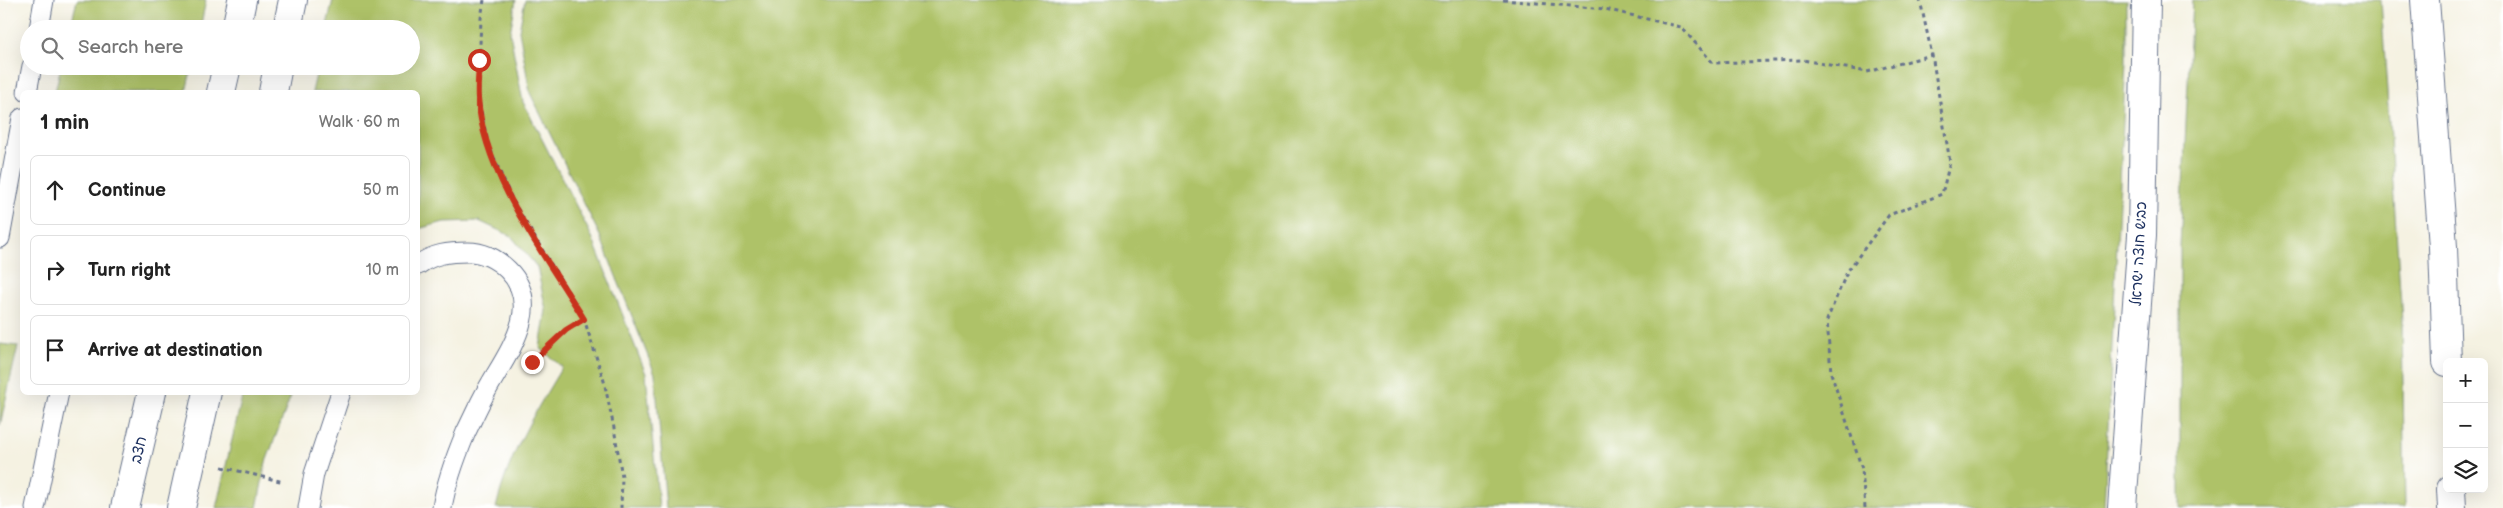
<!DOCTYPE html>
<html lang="en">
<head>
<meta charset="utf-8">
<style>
	body { margin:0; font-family:"Balsamiq Sans","Playpen Sans Hebrew",sans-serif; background:#f2f2f2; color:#222 }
	.controls { position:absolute; right:15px; bottom:15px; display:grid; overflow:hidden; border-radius:8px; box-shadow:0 5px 20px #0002 }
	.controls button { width:45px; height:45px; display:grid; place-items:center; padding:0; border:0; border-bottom:1px solid #e0e0e0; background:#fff; color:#222; font:25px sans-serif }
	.stop { position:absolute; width:15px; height:15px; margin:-11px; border:4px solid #c8321e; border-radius:50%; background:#fff }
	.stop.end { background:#c8321e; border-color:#fff; box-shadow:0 1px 5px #0008 }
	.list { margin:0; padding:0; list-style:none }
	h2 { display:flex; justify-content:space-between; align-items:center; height:65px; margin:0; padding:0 20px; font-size:21px }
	h2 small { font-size:16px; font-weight:400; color:#767676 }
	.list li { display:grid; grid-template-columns:32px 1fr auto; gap:15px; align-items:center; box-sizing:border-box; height:70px; margin:0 10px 10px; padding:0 10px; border:1px solid #e0e0e0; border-radius:8px }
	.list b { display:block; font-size:19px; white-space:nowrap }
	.list em { font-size:16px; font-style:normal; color:#767676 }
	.icon { flex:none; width:28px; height:28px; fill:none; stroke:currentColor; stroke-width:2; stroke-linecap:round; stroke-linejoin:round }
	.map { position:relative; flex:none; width:2503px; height:508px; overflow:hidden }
	.search { position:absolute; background:#fff; box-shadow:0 5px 20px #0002; left:20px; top:20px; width:400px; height:55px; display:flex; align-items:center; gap:12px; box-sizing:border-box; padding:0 18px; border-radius:28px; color:#767676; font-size:19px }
	.panel { position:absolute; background:#fff; box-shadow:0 5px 20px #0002; left:20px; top:90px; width:400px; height:305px; border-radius:8px }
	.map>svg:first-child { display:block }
</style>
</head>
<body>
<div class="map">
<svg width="2503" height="508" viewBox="0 0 2503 508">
	<rect width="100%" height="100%" fill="#fff"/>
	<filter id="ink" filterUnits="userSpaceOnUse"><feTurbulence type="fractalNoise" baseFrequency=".02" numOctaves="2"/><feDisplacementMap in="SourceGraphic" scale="10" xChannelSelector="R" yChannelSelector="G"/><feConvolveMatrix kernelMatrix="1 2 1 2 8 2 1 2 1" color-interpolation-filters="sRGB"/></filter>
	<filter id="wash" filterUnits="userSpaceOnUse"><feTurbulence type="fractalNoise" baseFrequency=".0096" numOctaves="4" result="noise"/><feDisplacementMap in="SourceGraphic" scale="20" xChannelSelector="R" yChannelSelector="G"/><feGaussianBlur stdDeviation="1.12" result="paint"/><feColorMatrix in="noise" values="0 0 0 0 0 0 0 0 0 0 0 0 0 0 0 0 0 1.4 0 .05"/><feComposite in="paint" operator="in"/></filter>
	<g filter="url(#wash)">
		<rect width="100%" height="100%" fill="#f5f2e2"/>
		<g fill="#aec267" stroke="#647862">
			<path d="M77 0H206L200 29H70Z"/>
			<path d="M333 0H516L510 33 523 102 592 237 646 374 659 508H496C508 456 535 412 562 367L540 348 546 310 537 267 511 236 479 221 444 222 418 229V92H312L318 66H411V29H326Z"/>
			<path d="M525 0H2126V61L2104 508H666L655 374 600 236 530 93 519 30Z"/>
			<path d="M2192 0H2381L2402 321 2405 508H2180V246Z"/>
			<path d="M61 66H192L186 92H55Z"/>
			<path d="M0 344 18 346 0 425Z"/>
			<path d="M243 393H292L266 462 257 508H216Z"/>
		</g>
	</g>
	<g filter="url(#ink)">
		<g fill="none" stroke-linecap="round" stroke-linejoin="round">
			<defs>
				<g id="service">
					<path d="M39 29 44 0"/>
					<path d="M27 92 32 66"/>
					<path d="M0 238 22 118"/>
					<path d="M418 265C433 254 448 252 468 252 484 252 497 259 508 270 545 307 506 355 487 390 479 404 473 418 466 432 456 456 446 482 442 508"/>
					<path d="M35 508 59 392"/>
					<path d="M308 508 314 474 341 392"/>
				</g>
				<g id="minor">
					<path d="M236 29 242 0"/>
					<path d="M287 29 293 0"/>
					<path d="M221 92 227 66"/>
					<path d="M273 92 278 66"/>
					<path d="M125 508 152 392"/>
					<path d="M181 508 207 392"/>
				</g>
				<g id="motorway">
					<path d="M2425 0 2443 247 2447 362"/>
					<path d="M2451 489 2452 508"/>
					<path d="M2122 508 2142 235 2146 0"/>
				</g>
			</defs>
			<use href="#service" stroke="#67738c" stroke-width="21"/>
			<use href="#minor" stroke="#67738c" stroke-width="30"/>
			<use href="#motorway" stroke="#67738c" stroke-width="30"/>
			<g stroke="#67738c" stroke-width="3" stroke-dasharray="4 4" stroke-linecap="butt">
				<path d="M484 0 481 18 478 99 488 144 512 200 584 319 604 381 614 428 622 477 621 508"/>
				<path d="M1503 0 1605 9 1681 27 1713 63 1803 60 1867 72 1932 55"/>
				<path d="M538 357 566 330 584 319"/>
				<path d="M222 467 284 482"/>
				<path d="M1865 508 1862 469 1831 373 1827 320 1847 272 1889 215 1942 194 1950 162 1932 55 1920 0"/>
			</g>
			<use href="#service" stroke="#fff" stroke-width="19"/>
			<use href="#minor" stroke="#fff" stroke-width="28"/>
			<use href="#motorway" stroke="#fff" stroke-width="28"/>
		</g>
	</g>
	<g fill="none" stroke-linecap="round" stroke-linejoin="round" filter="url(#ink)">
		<path stroke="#c8321e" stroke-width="6" d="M479 60C479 72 477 85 478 98 484 176 544 254 584 319L566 330 532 362"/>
	</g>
	<g text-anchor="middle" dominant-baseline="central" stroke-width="4.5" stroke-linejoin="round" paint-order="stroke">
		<g font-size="15" fill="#1b2f5e" stroke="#fff">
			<text transform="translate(2139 254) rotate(-87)">כביש חוצה ישראל</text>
			<text transform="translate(139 450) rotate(-77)">חצב</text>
		</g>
	</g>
</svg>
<div class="controls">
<button>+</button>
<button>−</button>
<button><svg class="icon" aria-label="layers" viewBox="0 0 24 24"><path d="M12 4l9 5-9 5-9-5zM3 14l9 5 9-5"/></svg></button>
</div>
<div class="stop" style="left:479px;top:60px"></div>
<div class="stop end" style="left:532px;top:362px"></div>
<div class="search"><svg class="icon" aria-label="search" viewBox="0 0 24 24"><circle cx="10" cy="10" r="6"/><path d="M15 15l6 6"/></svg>Search here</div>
<section class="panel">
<h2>1 min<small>Walk · 60 m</small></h2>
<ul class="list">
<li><svg class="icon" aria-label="ahead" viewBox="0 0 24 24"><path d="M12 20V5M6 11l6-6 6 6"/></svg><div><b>Continue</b></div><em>50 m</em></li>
<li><svg class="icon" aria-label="right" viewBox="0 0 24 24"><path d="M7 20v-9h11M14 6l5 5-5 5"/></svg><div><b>Turn right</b></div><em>10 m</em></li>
<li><svg class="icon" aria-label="arrive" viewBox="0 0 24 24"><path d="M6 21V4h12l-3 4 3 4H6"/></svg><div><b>Arrive at destination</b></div></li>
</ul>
</section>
</div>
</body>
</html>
